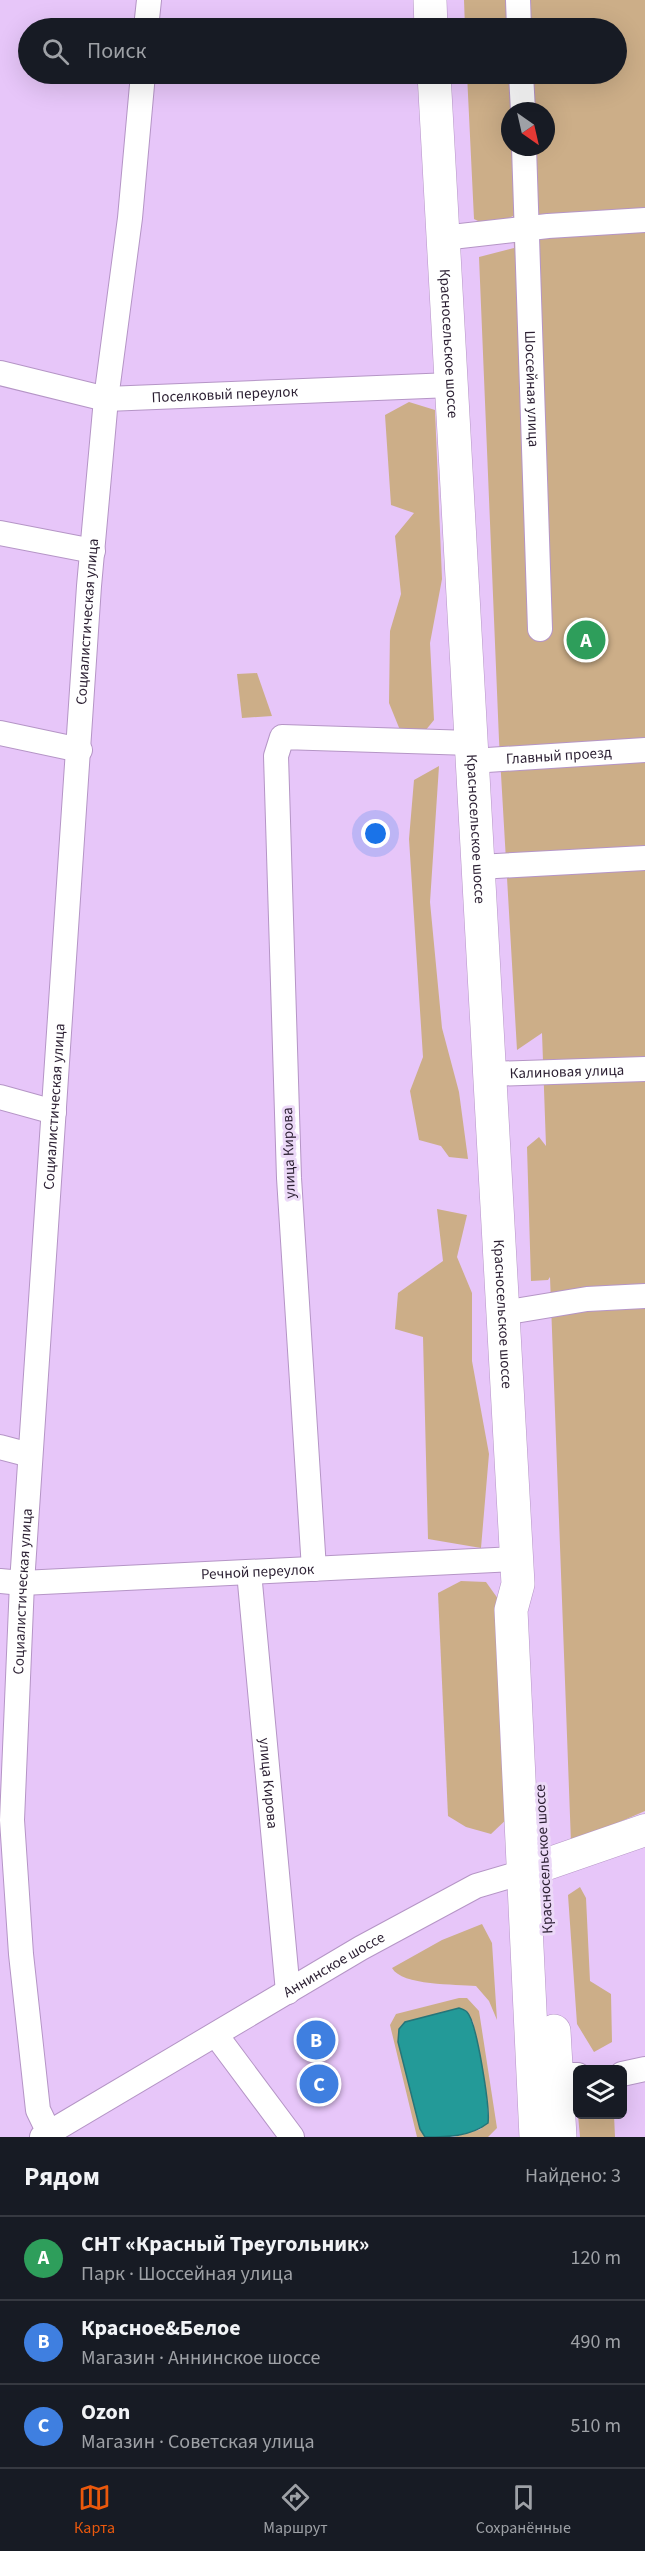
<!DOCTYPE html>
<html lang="ru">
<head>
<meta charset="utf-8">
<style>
	body { margin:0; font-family:"Source Sans 3",sans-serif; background:#242831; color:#f1f3f6 }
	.controls { position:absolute; right:18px; bottom:18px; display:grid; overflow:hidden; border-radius:9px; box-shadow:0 6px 24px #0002 }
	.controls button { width:54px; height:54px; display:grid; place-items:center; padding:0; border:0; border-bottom:2px solid #363941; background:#171b24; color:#f1f3f6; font:30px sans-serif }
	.compass { position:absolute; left:501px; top:102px; width:54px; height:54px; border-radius:50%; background:#171b24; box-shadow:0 6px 24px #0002; rotate:146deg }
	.you { position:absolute; left:376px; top:834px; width:21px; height:21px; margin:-15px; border:4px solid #fff; border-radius:50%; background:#1a73e8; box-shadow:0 0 0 9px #1a73e833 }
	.badge { display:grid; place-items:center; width:39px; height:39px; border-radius:50%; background:#ea580c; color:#fff; font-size:20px; font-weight:700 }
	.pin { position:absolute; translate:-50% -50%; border:3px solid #fff; box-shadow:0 2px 6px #0006 }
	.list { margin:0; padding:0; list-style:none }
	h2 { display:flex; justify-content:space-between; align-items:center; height:78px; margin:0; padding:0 24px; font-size:26px }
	h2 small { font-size:20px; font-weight:400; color:#9ea1a6 }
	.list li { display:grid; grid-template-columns:39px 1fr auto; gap:18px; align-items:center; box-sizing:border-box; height:84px; padding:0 24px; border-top:2px solid #363941 }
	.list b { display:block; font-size:22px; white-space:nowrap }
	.list p { margin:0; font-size:20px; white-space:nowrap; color:#9ea1a6 }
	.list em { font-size:20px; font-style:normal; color:#9ea1a6 }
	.icon { flex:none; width:33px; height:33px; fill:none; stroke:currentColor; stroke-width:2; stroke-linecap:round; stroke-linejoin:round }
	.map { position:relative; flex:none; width:645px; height:2137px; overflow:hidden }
	.search { position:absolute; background:#171b24; box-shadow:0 6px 24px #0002; left:18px; right:18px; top:18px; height:66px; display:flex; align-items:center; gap:15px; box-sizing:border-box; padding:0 21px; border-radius:33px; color:#9ea1a6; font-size:22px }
	.sheet { height:330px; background:#171b24 }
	nav { display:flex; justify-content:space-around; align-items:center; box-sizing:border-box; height:84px; border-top:2px solid #363941; background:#171b24; font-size:16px; color:#9ea1a6 }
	nav a { display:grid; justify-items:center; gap:3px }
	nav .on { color:#ea580c }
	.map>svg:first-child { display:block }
</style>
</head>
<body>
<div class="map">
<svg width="645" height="2137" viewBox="0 0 645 2137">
	<rect width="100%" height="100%" fill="#e7c6f9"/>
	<g fill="#ccae88" fill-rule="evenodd">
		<path d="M464 0H645V1811L571 1843 550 1277 548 1280 531 1281 527 1147 539 1137 546 1146 542 1033 517 1050 499 740 479 257 514 248 513 216 490 227 474 219 467 74H616V28H465ZM510 111H546V147H510Z"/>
		<path d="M409 402 435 410 442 579 430 643 434 720 425 731 402 735 389 703 390 631 401 594 395 536 414 513 391 505 385 415Z"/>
		<path d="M257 673 272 716 242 718 237 674Z"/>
		<path d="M439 766 430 902 442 1028 459 1092 468 1159 449 1157 441 1146 419 1140 410 1091 423 1057 409 839 414 780Z"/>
		<path d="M437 1209 467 1215 457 1257 472 1293V1361L489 1454 481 1548 428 1539 423 1337 395 1329 398 1293 443 1261Z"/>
		<path d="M461 1581 486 1582 501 1603 510 1816 491 1834 466 1827 448 1816 438 1593Z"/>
		<path d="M580 1887 586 1898 590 1981 611 1994 612 2042 594 2052 577 2024 568 1895Z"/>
		<path d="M482 1924 492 1943 497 2020 489 2001 476 1986C456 1984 402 1986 392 1968L442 1940Z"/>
		<path d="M459 1998H467L479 2011 497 2128 488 2137H454L481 2129 489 2115 473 2022 467 2011 459 2008 405 2022 399 2029 398 2042 420 2129 425 2137H417L390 2025 396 2014Z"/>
		<path d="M578 2115H614L615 2137H580Z"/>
	</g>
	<path fill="#239a98" stroke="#257579" stroke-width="1.5" d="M459 2008C460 2008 467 2011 467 2012 477 2022 490 2108 488 2123 470 2137 447 2137 425 2137L420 2129 398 2042 399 2029 405 2022Z"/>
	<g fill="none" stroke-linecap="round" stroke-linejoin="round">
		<defs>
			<g id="minor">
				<path d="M518 0 519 28"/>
				<path d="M146 28 149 0"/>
				<path d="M521 74 523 111"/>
				<path id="s1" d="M524 147 540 629"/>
				<path d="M443 238 548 226 645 220"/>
				<path id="s2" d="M0 373 106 399 451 385"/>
				<path d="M0 533 93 551"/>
				<path d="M0 733 80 750"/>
				<path id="s3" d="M472 761 645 750"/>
				<path d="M478 867 645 858"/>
				<path id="s4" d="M489 1074 645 1069"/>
				<path d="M0 1097 54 1112"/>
				<path d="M503 1313 587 1299 645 1296"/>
				<path d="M0 1447 30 1455"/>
				<path d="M314 1569 289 1178 276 756 282 737 471 743"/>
				<path id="s5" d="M249 1572 288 1992"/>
				<path id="s6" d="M0 1581 22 1583 516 1559"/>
				<path d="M216 2035 292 2137"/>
				<path d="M622 2074 645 2069"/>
				<path d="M556 2075H578"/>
				<path id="s7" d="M42 2137 361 1948 476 1886 524 1872"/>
				<path id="s8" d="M51 2137 38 2110 21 1954 12 1820 22 1583 89 586 106 399 130 218 143 74"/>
			</g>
			<path id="major" d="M524 1872 645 1830"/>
			<g id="highway">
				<path d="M430 0 431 28"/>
				<path id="s9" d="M434 74 518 1584 511 1610 536 2137"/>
				<path d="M554 2031 560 2137"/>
			</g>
		</defs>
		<use href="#minor" stroke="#b595c6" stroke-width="26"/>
		<use href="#major" stroke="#b595c6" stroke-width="33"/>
		<use href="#highway" stroke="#b595c6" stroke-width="34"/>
		<use href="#minor" stroke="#fff" stroke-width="24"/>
		<use href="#major" stroke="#fff" stroke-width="32"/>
		<use href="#highway" stroke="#fff" stroke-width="33"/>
	</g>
	<g text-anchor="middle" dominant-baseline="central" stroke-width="6" stroke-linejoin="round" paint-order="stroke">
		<g font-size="15" fill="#2b1f32" stroke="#ecd9f8">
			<text stroke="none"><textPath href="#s9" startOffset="270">Красносельское шоссе</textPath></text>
			<text stroke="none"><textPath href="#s1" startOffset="242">Шоссейная улица</textPath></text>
			<text stroke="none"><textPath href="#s2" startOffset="228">Поселковый переулок</textPath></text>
			<text stroke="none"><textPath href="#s8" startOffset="1522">Социалистическая улица</textPath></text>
			<text stroke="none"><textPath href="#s3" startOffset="87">Главный проезд</textPath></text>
			<text stroke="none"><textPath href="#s9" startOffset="756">Красносельское шоссе</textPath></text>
			<text stroke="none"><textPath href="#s4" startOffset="78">Калиновая улица</textPath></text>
			<text stroke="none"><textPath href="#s8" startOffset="1036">Социалистическая улица</textPath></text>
			<text transform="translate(289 1153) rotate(-92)">улица Кирова</text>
			<text stroke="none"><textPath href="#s9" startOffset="1242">Красносельское шоссе</textPath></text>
			<text stroke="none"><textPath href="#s6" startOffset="258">Речной переулок</textPath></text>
			<text stroke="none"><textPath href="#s8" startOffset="550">Социалистическая улица</textPath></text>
			<text stroke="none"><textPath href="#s5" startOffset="212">улица Кирова</textPath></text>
			<text transform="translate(544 1859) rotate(-93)">Красносельское шоссе</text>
			<text stroke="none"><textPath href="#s7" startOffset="339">Аннинское шоссе</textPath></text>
		</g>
	</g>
</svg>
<div class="controls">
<button><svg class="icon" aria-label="layers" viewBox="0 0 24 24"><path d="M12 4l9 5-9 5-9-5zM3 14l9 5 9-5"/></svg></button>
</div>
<svg class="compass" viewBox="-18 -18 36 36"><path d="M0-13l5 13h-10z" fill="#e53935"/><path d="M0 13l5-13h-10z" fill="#9ea1a6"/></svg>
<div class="you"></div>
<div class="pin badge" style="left:586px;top:640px;background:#2e9e5b">A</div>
<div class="pin badge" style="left:316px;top:2040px;background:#3f7fe0">B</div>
<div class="pin badge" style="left:319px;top:2084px;background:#3f7fe0">C</div>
<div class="search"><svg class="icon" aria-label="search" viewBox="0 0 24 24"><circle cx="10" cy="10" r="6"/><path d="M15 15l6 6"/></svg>Поиск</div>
</div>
<section class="sheet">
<h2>Рядом<small>Найдено: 3</small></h2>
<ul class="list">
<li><span class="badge" style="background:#2e9e5b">A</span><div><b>СНТ «Красный Треугольник»</b><p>Парк · Шоссейная улица</p></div><em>120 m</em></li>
<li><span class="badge" style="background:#3f7fe0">B</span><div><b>Красное&amp;Белое</b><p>Магазин · Аннинское шоссе</p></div><em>490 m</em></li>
<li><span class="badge" style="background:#3f7fe0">C</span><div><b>Ozon</b><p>Магазин · Советская улица</p></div><em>510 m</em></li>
</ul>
</section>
<nav>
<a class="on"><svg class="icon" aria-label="map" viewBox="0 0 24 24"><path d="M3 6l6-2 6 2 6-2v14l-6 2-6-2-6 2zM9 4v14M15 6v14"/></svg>Карта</a>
<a><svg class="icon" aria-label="directions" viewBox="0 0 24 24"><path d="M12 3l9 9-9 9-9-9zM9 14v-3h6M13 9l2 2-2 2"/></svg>Маршрут</a>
<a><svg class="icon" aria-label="saved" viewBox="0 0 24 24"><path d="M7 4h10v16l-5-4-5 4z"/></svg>Сохранённые</a>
</nav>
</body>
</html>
